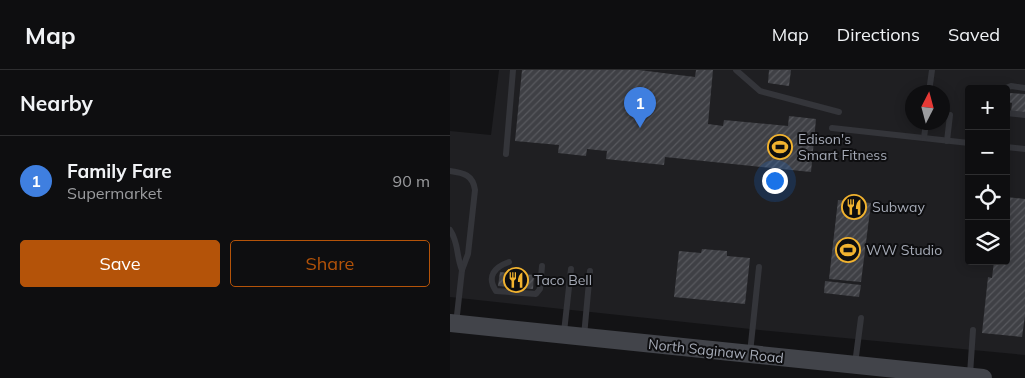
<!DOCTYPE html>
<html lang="en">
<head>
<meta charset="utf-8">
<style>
	body { margin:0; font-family:Mulish,sans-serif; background:#1c1c1e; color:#f1f3f6 }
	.controls { position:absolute; right:15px; top:15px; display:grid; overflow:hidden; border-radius:5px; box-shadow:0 2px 12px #0003 }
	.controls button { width:45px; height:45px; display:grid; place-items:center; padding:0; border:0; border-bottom:1px solid #2e2e30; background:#0e0e10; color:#f1f3f6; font:25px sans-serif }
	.compass { position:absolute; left:455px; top:15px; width:45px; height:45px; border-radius:50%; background:#0e0e10; box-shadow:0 2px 12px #0003; rotate:6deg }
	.you { position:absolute; left:324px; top:110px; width:18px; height:18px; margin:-12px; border:4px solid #fff; border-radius:50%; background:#1a73e8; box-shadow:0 0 0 8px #1a73e833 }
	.badge { display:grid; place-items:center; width:32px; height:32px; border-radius:50%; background:#b45309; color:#fff; font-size:16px; font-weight:700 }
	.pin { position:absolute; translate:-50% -41px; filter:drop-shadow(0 1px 2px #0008) }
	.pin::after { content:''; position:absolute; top:26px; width:18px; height:15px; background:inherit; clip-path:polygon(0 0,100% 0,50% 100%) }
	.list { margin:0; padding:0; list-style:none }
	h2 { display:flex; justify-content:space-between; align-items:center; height:65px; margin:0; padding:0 20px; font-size:21px }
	h2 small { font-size:16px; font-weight:400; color:#9b9c9f }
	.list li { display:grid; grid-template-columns:32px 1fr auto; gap:15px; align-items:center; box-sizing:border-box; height:90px; padding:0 20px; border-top:1px solid #2e2e30 }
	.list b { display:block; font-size:19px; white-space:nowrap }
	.list p { margin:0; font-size:16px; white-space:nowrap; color:#9b9c9f }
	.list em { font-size:16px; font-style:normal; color:#9b9c9f }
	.actions { display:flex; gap:10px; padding:15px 20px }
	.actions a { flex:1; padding:11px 0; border:1px solid #b45309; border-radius:5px; text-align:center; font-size:18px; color:#b45309 }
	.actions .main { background:#b45309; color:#fff }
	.icon { flex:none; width:28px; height:28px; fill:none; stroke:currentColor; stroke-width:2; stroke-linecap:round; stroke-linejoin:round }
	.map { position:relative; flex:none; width:575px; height:308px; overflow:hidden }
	header { display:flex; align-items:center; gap:30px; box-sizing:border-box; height:70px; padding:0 25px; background:#0e0e10; border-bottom:1px solid #2e2e30 }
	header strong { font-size:24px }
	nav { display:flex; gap:28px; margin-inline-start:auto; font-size:18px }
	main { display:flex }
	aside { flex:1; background:#0e0e10 }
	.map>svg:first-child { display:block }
</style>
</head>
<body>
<header>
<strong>Map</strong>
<nav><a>Map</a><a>Directions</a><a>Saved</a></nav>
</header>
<main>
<aside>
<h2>Nearby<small></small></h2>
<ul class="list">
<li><span class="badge" style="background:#3f7fe0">1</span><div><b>Family Fare</b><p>Supermarket</p></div><em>90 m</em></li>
</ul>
<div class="actions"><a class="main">Save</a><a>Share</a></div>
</aside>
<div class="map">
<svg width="575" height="308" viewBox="0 0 575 308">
	<defs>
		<pattern id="building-hatch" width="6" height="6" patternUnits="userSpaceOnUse" patternTransform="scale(1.25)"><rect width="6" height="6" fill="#3f4045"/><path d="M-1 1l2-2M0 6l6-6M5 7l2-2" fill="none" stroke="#58595e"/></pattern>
	</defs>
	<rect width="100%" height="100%" fill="#131315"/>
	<path fill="#1f1f22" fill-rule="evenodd" d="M49 0H575V285L310 260 0 227V61L41 65ZM519 19H556V191H519ZM462 22H492V52H462Z"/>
	<g fill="url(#building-hatch)">
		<path d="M72 0H189L245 7 246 0H263L258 54 273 56 274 50 338 56 339 46 366 49 361 102 215 87 214 95 156 89 157 81 137 79 136 86 108 83 109 75 65 71Z"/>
		<path d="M319 0H341L339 16 318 13Z"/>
		<path d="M559 23 575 24V43L561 42 562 33 558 32Z"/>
		<path d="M556 127 575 129V246L572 267 532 263 538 207 542 208 544 191H556Z"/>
		<path d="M388 130 421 133 411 212 379 209Z"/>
		<path d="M252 179 277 181V186L300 188 295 234 224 227 229 181 251 183Z"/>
		<path d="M50 202 84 205 83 219 69 218V221L61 220V217L48 216Z"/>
		<path d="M375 211 411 215 409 227 374 223Z"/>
	</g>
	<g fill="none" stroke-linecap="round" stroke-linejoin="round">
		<g stroke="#34353a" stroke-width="6">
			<path d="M286 0 310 21 389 42"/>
			<path d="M553 19 561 16 575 18"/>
			<path d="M479 22 482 0"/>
			<path d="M556 43 575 45"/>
			<path d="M382 58 519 73"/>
			<path d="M474 68 476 52"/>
			<path d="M497 71 500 45"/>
			<path d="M556 77 575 79"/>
			<path d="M56 84 63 0"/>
			<path d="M0 101C14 103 23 105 25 120L18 184 12 200 6 254"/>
			<path d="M0 160C9 173 6 186 12 200"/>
			<path d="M59 192C45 197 36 206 46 221L86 224 90 219 92 196"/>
			<path d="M114 262 121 199"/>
			<path d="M134 266 140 201"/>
			<path d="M300 283 309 197"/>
			<path d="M405 294 411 248"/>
			<path d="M520 304 523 260"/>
		</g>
		<path stroke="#42444a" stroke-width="18" d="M0 253 533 308"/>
	</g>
	<defs>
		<symbol id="stadium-ring" viewBox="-11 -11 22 22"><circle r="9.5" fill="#0e0e10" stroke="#f2b32f" stroke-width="1.5"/><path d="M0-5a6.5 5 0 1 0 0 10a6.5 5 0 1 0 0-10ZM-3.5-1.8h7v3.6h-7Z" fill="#f2b32f"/></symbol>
		<symbol id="restaurant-ring" viewBox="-11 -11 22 22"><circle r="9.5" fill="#0e0e10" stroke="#f2b32f" stroke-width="1.5"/><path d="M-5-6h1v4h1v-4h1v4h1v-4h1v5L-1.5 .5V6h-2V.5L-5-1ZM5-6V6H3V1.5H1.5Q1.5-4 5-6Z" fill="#f2b32f"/></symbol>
	</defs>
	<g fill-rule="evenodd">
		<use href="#stadium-ring" x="316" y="63" width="28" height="28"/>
		<use href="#restaurant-ring" x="390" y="123" width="28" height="28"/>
		<use href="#stadium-ring" x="384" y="166" width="28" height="28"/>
		<use href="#restaurant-ring" x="52" y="196" width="28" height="28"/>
	</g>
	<g text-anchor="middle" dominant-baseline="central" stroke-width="4" stroke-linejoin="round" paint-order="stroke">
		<g font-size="14" fill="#a5aab6" stroke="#0e0e10" text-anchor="start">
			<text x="348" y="69">Edison's<tspan x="348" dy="16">Smart Fitness</tspan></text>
			<text x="422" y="137">Subway</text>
			<text x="416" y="180">WW Studio</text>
			<text x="84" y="210">Taco Bell</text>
		</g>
		<g font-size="14" fill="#a5aab6" stroke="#0e0e10">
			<text transform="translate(266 281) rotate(6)">North Saginaw Road</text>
		</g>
	</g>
</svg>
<div class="controls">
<button>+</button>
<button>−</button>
<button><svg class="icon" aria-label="locate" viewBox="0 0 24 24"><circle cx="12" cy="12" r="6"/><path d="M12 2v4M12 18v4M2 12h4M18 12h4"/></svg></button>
<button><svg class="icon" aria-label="layers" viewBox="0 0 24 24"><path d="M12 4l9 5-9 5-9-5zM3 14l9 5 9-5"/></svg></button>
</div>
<svg class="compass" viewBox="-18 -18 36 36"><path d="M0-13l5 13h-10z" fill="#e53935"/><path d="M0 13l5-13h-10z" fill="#9b9c9f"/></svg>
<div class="you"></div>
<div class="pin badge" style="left:190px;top:58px;background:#3f7fe0">1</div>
</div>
</main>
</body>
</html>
